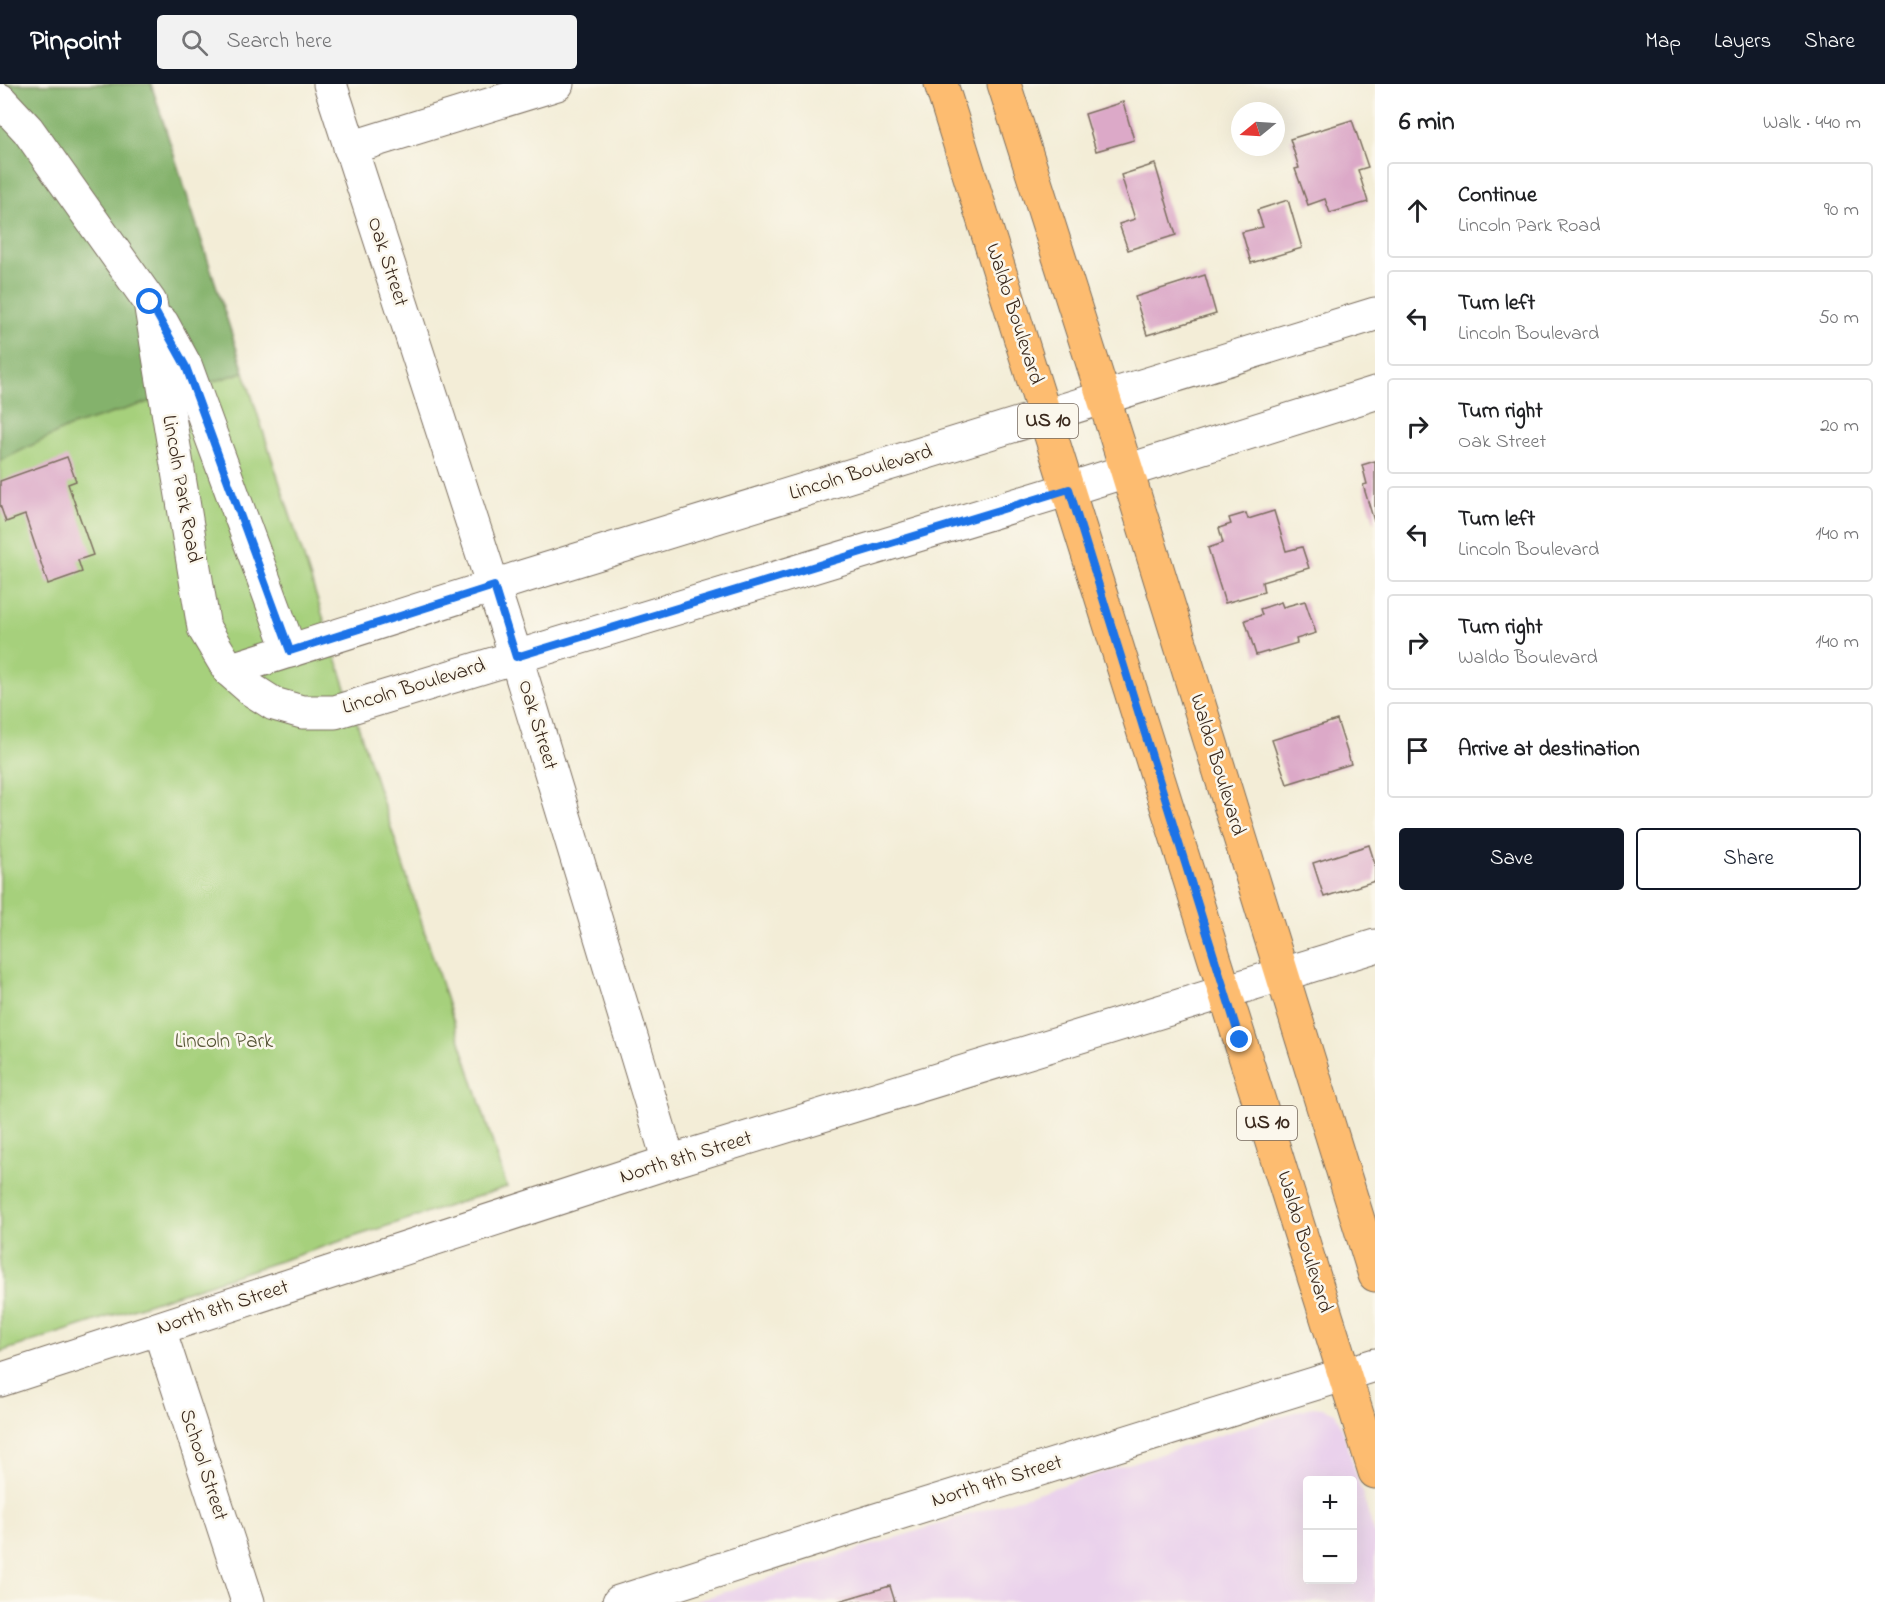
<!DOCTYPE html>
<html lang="en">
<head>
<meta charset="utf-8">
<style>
	body { margin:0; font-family:"Indie Flower",sans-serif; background:#f2f2f2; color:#202124 }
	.controls { position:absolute; right:18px; bottom:18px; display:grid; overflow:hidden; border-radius:6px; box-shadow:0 6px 24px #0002 }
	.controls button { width:54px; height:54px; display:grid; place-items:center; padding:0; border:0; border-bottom:2px solid #e0e0e0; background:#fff; color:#202124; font:30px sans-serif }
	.compass { position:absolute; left:1231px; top:18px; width:54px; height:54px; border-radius:50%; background:#fff; box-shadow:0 6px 24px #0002; rotate:252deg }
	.stop { position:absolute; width:18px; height:18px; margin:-14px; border:4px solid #1a73e8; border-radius:50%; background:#fff }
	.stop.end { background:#1a73e8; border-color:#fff; box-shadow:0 2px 6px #0008 }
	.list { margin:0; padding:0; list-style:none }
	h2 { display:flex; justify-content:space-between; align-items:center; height:78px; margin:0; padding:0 24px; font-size:26px }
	h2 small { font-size:20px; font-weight:400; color:#757577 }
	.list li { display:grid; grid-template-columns:39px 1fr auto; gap:18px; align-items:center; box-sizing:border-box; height:96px; margin:0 12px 12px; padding:0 12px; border:2px solid #e0e0e0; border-radius:6px }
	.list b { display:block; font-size:22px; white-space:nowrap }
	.list p { margin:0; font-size:20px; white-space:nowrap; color:#757577 }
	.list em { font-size:20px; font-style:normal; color:#757577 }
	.actions { display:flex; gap:12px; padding:18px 24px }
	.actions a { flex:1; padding:14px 0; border:2px solid #111827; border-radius:6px; text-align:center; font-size:21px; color:#111827 }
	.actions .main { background:#111827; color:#fff }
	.icon { flex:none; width:33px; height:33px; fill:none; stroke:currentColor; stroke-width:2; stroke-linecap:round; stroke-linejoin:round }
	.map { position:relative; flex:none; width:1375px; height:1518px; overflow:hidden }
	header { display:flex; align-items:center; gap:36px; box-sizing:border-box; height:84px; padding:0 30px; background:#111827; color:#fff }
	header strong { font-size:28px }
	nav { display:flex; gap:33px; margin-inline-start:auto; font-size:21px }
	.search { width:420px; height:54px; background:#f2f2f2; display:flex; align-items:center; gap:15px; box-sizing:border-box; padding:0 21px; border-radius:6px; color:#757577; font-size:22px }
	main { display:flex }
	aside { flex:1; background:#fff }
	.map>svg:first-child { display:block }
</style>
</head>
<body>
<header>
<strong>Pinpoint</strong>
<div class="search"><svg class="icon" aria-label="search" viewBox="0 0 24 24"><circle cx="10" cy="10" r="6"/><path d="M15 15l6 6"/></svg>Search here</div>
<nav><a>Map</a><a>Layers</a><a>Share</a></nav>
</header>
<main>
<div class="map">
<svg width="1375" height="1518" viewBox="0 0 1375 1518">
	<rect width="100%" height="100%" fill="#fbf7ec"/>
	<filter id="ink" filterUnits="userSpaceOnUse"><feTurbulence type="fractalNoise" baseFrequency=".0167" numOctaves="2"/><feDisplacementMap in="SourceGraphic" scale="12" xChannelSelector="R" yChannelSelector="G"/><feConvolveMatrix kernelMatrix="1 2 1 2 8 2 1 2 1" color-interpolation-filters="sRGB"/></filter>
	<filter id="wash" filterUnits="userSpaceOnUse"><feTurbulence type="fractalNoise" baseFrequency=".008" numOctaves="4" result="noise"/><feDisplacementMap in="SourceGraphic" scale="24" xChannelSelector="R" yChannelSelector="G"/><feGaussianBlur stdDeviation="1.35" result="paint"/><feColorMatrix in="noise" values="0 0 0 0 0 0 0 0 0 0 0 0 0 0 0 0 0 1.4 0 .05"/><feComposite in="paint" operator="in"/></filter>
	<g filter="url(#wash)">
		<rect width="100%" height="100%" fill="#f3edd7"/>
		<path fill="#ead1ec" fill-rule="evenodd" d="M1312 1323 1323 1324 1335 1329 1341 1341 1375 1451V1518H693L1255 1340ZM1308 1396H1352V1496H1308Z"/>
		<path fill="#a6d07c" stroke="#707d4d" stroke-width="1.5" d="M0 0H151L507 1103 0 1268Z"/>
		<path fill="#84b26c" stroke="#606e45" stroke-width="1.5" d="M0 0H151L244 288 69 343 0 377Z"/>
		<g id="blocks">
			<g fill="#dca9c8">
				<path d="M1123 18 1134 56 1096 67 1085 30Z"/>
				<path d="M1352 36 1368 83 1358 86 1368 118 1330 129 1325 115 1308 121 1295 85 1299 84 1290 55Z"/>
				<path d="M1155 80 1176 151 1128 166 1119 140 1135 135 1121 91Z"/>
				<path d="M1288 116 1302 164 1251 179 1242 148 1263 143 1257 126Z"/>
				<path d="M1205 191 1216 230 1147 251 1135 213Z"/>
				<path d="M67 373 76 397 68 400 93 471 78 476 82 488 48 500 25 431 6 438 0 421V397Z"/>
				<path d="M1375 377V437H1374L1363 401 1367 400 1362 381Z"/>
				<path d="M1274 427 1286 467 1302 463 1309 484 1262 498 1264 508 1225 519 1208 464 1223 459 1219 444 1231 440 1229 434 1246 429 1248 435Z"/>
				<path d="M1305 517 1316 549 1296 555 1297 559 1256 571 1245 536 1262 531 1260 525 1281 518 1283 523Z"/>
				<path d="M1337 636 1351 680 1287 700 1272 656Z"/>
				<path d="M1369 761 1375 780V797L1324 813 1313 779Z"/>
				<path d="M890 1502 895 1518H839V1517Z"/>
			</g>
		</g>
	</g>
	<g filter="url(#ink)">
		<use href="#blocks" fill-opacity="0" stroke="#7b6e5f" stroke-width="1.5"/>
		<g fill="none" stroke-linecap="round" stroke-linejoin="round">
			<defs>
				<g id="minor">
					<path d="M330 0 516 573 669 1078"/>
					<path d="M0 16 28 46 150 218 204 544 229 586 252 606 274 620 302 628H335L1069 405 1375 309"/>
					<path d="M350 64 557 0"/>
					<path d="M162 239 186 283 290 567"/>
					<path d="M229 586 525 492 1375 230"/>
					<path d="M159 1245 248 1518"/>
					<path d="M0 1296 669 1078 1375 862"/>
					<path d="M619 1518 860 1441 1375 1281"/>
				</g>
				<g id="major">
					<path d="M941 0 1375 1388"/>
					<path d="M1004 0 1127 387 1375 1191"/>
				</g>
			</defs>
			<use href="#minor" stroke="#7b6e5f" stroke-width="35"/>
			<use href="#major" stroke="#7b6e5f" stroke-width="35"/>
			<use href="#minor" stroke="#fff" stroke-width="33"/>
			<use href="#major" stroke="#fdbc6f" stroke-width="33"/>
		</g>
	</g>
	<g fill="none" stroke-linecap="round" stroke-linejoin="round" filter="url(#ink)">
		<path stroke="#1a73e8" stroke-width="8" d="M150 218 186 283 290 567 494 502 516 573 1069 405 1240 956"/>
	</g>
	<g text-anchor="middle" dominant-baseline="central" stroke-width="5" stroke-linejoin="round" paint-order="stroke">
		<g fill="#fbf7ec" stroke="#75685c" stroke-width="1.5">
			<rect x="1018" y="320" width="60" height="34" rx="4.5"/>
			<rect x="1237" y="1022" width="60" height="34" rx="4.5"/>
		</g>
		<g font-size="20" font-weight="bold" fill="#3b2a1e">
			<text x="1048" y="337">US 10</text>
			<text x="1267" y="1039">US 10</text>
		</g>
		<g font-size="21" fill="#3b2a1e" stroke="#fbf7ec">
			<text transform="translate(387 178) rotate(72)">Oak Street</text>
			<text transform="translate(1014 230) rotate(72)">Waldo Boulevard</text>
			<text transform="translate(861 389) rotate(-17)">Lincoln Boulevard</text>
			<text transform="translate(181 405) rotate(80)">Lincoln Park Road</text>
			<text transform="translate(414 603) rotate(-17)">Lincoln Boulevard</text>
			<text transform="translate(537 641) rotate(73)">Oak Street</text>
			<text transform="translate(1217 681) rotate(73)">Waldo Boulevard</text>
			<text transform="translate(686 1074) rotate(-17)">North 8th Street</text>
			<text transform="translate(1304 1158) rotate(73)">Waldo Boulevard</text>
			<text transform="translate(223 1224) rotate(-18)">North 8th Street</text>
			<text transform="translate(203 1381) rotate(72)">School Street</text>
			<text transform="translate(997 1398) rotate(-17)">North 9th Street</text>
		</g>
		<g font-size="21" fill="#565436" stroke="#fbf7ec">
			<text x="224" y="958">Lincoln Park</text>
		</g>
	</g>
</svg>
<div class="controls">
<button>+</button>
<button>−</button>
</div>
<svg class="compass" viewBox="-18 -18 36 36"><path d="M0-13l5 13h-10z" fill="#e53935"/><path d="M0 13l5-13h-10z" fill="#757577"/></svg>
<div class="stop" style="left:150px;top:218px"></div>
<div class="stop end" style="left:1240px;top:956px"></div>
</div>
<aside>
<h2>6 min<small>Walk · 440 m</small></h2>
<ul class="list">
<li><svg class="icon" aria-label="ahead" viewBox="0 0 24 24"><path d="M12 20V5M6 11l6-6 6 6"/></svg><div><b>Continue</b><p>Lincoln Park Road</p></div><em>90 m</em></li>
<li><svg class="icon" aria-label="left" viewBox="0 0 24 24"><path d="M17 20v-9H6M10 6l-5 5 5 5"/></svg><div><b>Turn left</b><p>Lincoln Boulevard</p></div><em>50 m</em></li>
<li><svg class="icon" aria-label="right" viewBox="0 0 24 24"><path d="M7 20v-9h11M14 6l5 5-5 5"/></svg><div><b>Turn right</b><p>Oak Street</p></div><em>20 m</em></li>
<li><svg class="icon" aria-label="left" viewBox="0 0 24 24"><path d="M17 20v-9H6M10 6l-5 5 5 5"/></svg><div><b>Turn left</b><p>Lincoln Boulevard</p></div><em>140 m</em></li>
<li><svg class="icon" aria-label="right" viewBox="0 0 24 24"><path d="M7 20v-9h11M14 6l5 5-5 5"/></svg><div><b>Turn right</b><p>Waldo Boulevard</p></div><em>140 m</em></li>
<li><svg class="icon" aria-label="arrive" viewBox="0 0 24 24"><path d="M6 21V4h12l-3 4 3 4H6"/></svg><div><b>Arrive at destination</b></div></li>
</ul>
<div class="actions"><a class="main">Save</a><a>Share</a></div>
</aside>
</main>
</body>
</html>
